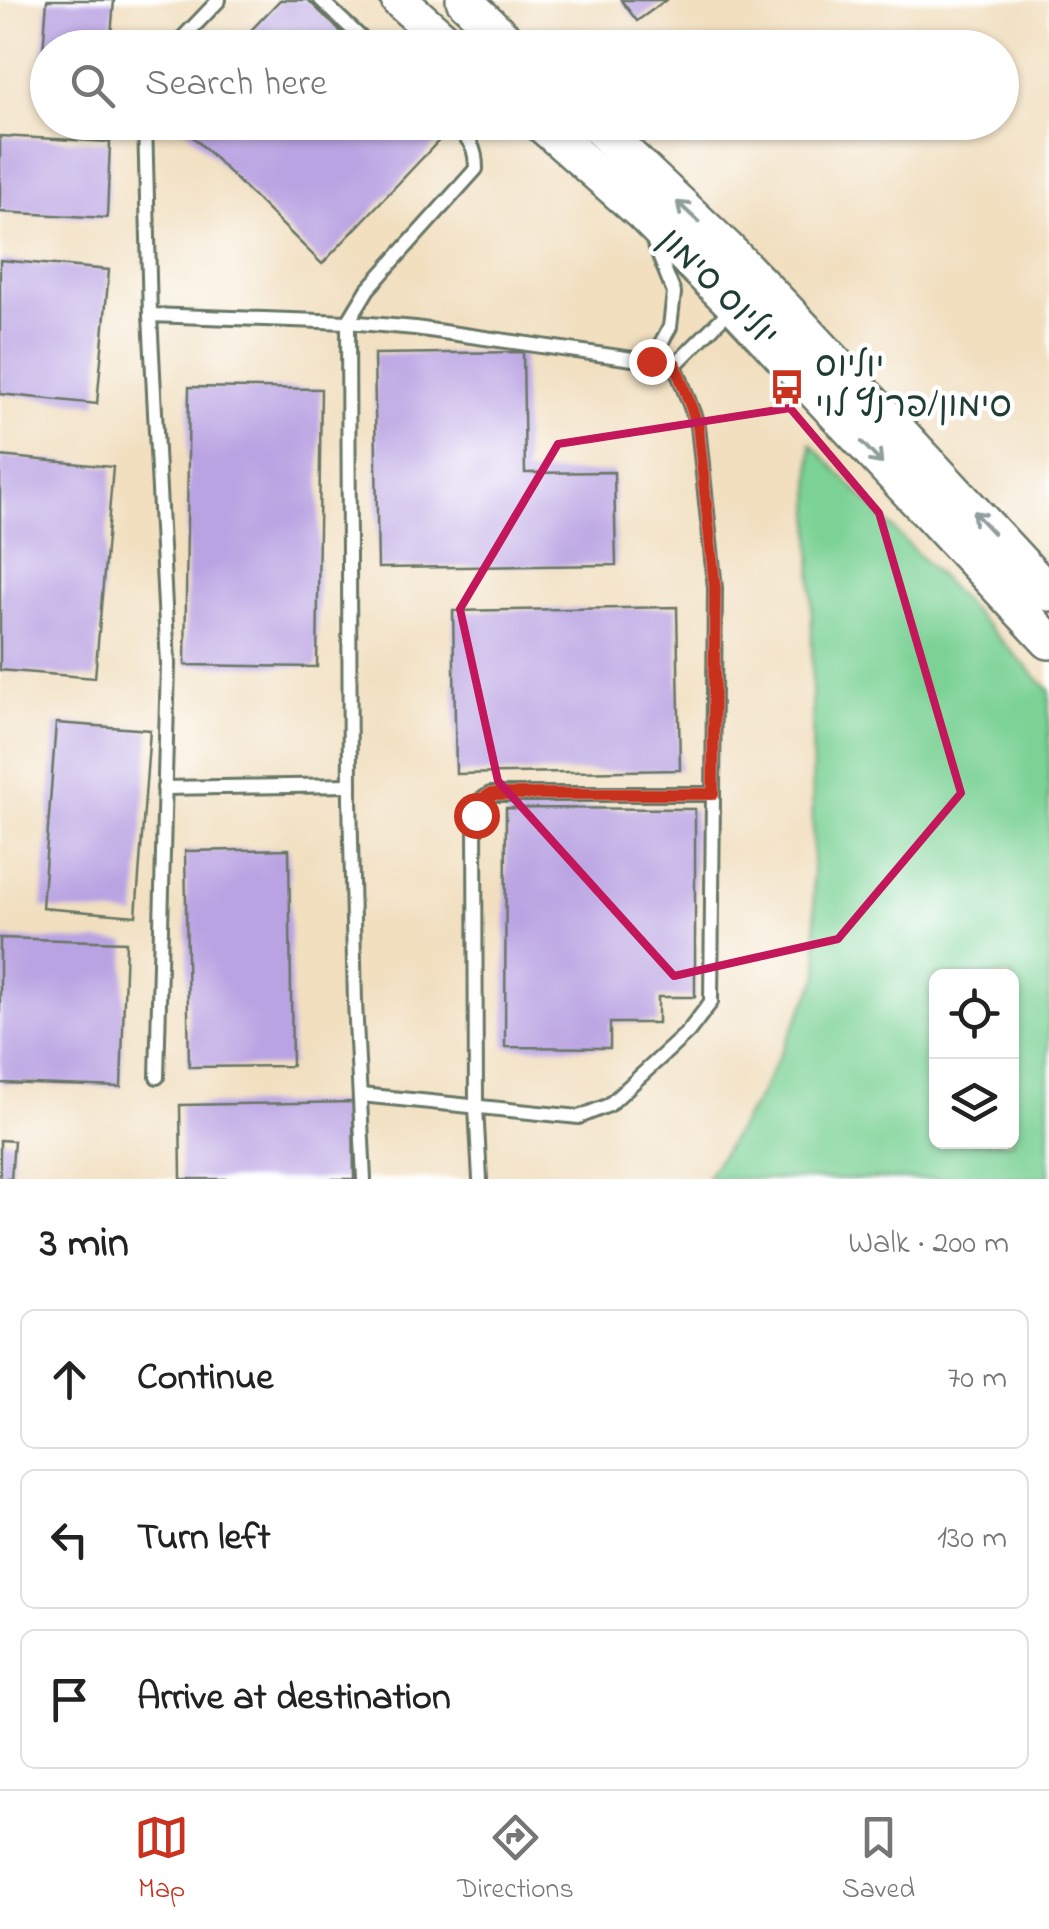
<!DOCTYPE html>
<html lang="en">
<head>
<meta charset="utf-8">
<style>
	body { margin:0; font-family:"Indie Flower","Playpen Sans Hebrew",sans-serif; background:#f2f2f2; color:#222 }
	.controls { position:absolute; right:30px; bottom:30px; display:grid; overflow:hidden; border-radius:15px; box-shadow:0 2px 8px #0004 }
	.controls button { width:90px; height:90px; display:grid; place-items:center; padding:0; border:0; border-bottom:2px solid #e0e0e0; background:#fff; color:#222; font:50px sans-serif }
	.stop { position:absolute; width:30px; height:30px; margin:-22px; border:8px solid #c8321e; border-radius:50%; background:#fff }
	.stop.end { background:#c8321e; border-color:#fff; box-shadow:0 2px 10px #0008 }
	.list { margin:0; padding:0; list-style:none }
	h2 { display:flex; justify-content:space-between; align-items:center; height:130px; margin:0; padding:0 40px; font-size:42px }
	h2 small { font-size:32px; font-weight:400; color:#767676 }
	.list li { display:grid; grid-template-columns:65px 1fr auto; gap:30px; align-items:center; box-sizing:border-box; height:140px; margin:0 20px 20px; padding:0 20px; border:2px solid #e0e0e0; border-radius:15px }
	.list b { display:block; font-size:38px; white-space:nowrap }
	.list em { font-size:32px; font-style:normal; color:#767676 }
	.icon { flex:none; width:55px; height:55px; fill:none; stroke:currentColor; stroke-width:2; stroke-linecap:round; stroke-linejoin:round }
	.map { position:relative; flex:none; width:1049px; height:1179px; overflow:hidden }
	.search { position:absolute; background:#fff; box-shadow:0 2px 8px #0004; left:30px; right:30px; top:30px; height:110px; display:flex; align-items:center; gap:25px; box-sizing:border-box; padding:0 35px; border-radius:55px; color:#767676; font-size:38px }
	.sheet { height:610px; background:#fff }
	nav { display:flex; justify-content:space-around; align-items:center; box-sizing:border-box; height:140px; border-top:2px solid #e0e0e0; background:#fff; font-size:28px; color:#767676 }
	nav a { display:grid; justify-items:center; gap:5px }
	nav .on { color:#c8321e }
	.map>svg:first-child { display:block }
</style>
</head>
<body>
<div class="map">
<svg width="1049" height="1179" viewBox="0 0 1049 1179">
	<rect width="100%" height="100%" fill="#fff"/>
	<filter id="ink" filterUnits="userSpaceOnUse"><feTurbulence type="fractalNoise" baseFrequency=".01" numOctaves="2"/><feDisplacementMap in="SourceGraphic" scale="20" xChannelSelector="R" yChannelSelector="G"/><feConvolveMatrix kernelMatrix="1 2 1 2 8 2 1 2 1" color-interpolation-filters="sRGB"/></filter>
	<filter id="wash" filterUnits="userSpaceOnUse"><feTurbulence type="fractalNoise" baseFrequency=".0048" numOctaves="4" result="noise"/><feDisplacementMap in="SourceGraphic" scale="40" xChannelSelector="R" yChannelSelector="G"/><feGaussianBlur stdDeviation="2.25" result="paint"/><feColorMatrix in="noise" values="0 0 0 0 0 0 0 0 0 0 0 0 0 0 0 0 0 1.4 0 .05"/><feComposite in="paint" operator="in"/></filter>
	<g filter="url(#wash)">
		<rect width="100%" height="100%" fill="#f1dfc0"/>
		<path fill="#7cd295" stroke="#4e8864" stroke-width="2.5" fill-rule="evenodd" d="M811 444 1049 690V1179H706L759 1096 819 976 813 886ZM936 976H1012V1142H936Z"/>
		<g id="blocks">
			<g fill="#b9a3e2">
				<path d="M47 0H114L110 48H48V79L41 78Z"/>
				<path d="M280 0H308L358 48H234Z"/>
				<path d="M621 0H666L637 21Z"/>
				<path d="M178 122H437L447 132 322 264Z"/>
				<path d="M0 136 110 142 107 218 0 212Z"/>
				<path d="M0 260 109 270 97 404 0 394Z"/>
				<path d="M523 352 525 473 614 472 616 565 378 568 374 354Z"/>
				<path d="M189 387 321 389 317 667 185 665Z"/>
				<path d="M0 456 113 467 95 678 0 670Z"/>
				<path d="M677 607 680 770 456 774 453 611Z"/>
				<path d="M56 723 150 730 136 916 42 908Z"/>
				<path d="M506 808 695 809V997H658V1023H610V1048L505 1047Z"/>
				<path d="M289 849 292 1066 189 1067 185 851Z"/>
				<path d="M0 938 126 942 121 1087 0 1083Z"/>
				<path d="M353 1102 354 1179H181L180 1105Z"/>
				<path d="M0 1140 14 1141 11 1179H0Z"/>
			</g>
		</g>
	</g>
	<g filter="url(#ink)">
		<use href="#blocks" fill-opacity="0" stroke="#687665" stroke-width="2.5"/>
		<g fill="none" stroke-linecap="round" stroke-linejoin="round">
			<defs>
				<g id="lane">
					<path d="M321 0 372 48"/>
					<path d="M173 48 219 0"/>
					<path d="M145 122 150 315"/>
					<path d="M651 361 670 327 674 293 654 243"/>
					<path d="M164 788 350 785"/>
					<path d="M157 1077 168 664 150 315 348 322 415 328 675 365 732 308"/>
					<path d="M361 1095 579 1117 609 1105 688 1032 711 1002 715 588 698 426 675 365"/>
					<path d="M364 1179 355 1002 350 800 348 322 368 289 476 169C476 144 468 139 451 122"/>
					<path d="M480 1179 476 1107 475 815 478 802 490 794H713"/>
				</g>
				<g id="secondary">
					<path d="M399 0 453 48"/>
					<path d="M464 0 514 48"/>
					<path d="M539 122 642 213 734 305 1049 641"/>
					<path d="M593 122 726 248 786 310 1049 593"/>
				</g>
			</defs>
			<use href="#lane" stroke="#687665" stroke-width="18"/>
			<use href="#secondary" stroke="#687665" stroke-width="40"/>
			<use href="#lane" stroke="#fff" stroke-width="12"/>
			<use href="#secondary" stroke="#fff" stroke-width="35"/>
		</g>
		<defs><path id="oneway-shaft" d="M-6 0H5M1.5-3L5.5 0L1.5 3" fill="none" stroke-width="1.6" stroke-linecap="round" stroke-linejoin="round" transform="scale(2.5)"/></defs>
		<g stroke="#8f9e9a">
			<use href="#oneway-shaft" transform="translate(688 212) rotate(-137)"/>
			<use href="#oneway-shaft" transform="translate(872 453) rotate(47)"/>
			<use href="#oneway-shaft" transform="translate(983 522) rotate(-133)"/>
		</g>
	</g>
	<g fill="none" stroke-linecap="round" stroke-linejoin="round" filter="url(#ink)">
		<path stroke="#c8321e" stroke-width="12" d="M476 815 478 802 490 794H713L715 588 698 426 675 364 651 361"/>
	</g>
	<path fill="none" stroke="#c2185b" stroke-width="8" stroke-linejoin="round" d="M790 408 879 513 961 793 838 939 674 976 498 781 460 609 558 444Z"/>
	<defs>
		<symbol id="bus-bare" viewBox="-9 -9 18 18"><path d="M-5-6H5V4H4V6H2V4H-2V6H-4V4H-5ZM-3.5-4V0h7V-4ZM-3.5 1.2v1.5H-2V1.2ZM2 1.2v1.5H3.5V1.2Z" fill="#c8321e" stroke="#fff" stroke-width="2.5" paint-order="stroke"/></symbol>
	</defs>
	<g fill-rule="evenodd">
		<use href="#bus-bare" x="762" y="362" width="50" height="50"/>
	</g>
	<g text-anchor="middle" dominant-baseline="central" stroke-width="9" stroke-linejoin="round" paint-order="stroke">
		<g font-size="35" fill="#1f3d34" stroke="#fff">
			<text transform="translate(717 289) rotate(45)">יוליוס סימון</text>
		</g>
		<g font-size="35" fill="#1f3d34" stroke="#fff" text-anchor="start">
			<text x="815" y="367">יוליוס<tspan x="815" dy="40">סימון/פרנץ לוי</tspan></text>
		</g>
	</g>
</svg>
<div class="controls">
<button><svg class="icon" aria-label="locate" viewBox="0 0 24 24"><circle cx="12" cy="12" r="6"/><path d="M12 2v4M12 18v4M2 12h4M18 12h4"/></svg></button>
<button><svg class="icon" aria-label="layers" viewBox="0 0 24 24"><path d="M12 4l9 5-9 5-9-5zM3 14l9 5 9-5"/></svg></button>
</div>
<div class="stop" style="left:476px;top:815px"></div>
<div class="stop end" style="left:651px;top:361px"></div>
<div class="search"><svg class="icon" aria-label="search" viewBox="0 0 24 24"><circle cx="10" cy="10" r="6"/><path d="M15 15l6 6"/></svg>Search here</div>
</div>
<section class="sheet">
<h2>3 min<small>Walk · 200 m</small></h2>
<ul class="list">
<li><svg class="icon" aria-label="ahead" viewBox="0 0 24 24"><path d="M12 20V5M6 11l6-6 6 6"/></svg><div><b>Continue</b></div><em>70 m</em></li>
<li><svg class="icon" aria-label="left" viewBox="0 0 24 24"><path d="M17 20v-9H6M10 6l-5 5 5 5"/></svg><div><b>Turn left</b></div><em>130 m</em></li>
<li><svg class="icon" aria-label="arrive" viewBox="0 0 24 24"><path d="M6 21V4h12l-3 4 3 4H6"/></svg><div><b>Arrive at destination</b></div></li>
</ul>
</section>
<nav>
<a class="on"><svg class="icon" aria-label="map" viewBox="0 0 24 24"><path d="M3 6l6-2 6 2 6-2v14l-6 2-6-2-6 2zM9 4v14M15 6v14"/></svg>Map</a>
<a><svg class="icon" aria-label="directions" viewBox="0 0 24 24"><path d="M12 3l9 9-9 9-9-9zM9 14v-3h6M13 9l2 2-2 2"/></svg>Directions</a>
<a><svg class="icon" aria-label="saved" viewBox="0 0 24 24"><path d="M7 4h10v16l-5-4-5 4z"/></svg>Saved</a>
</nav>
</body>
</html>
